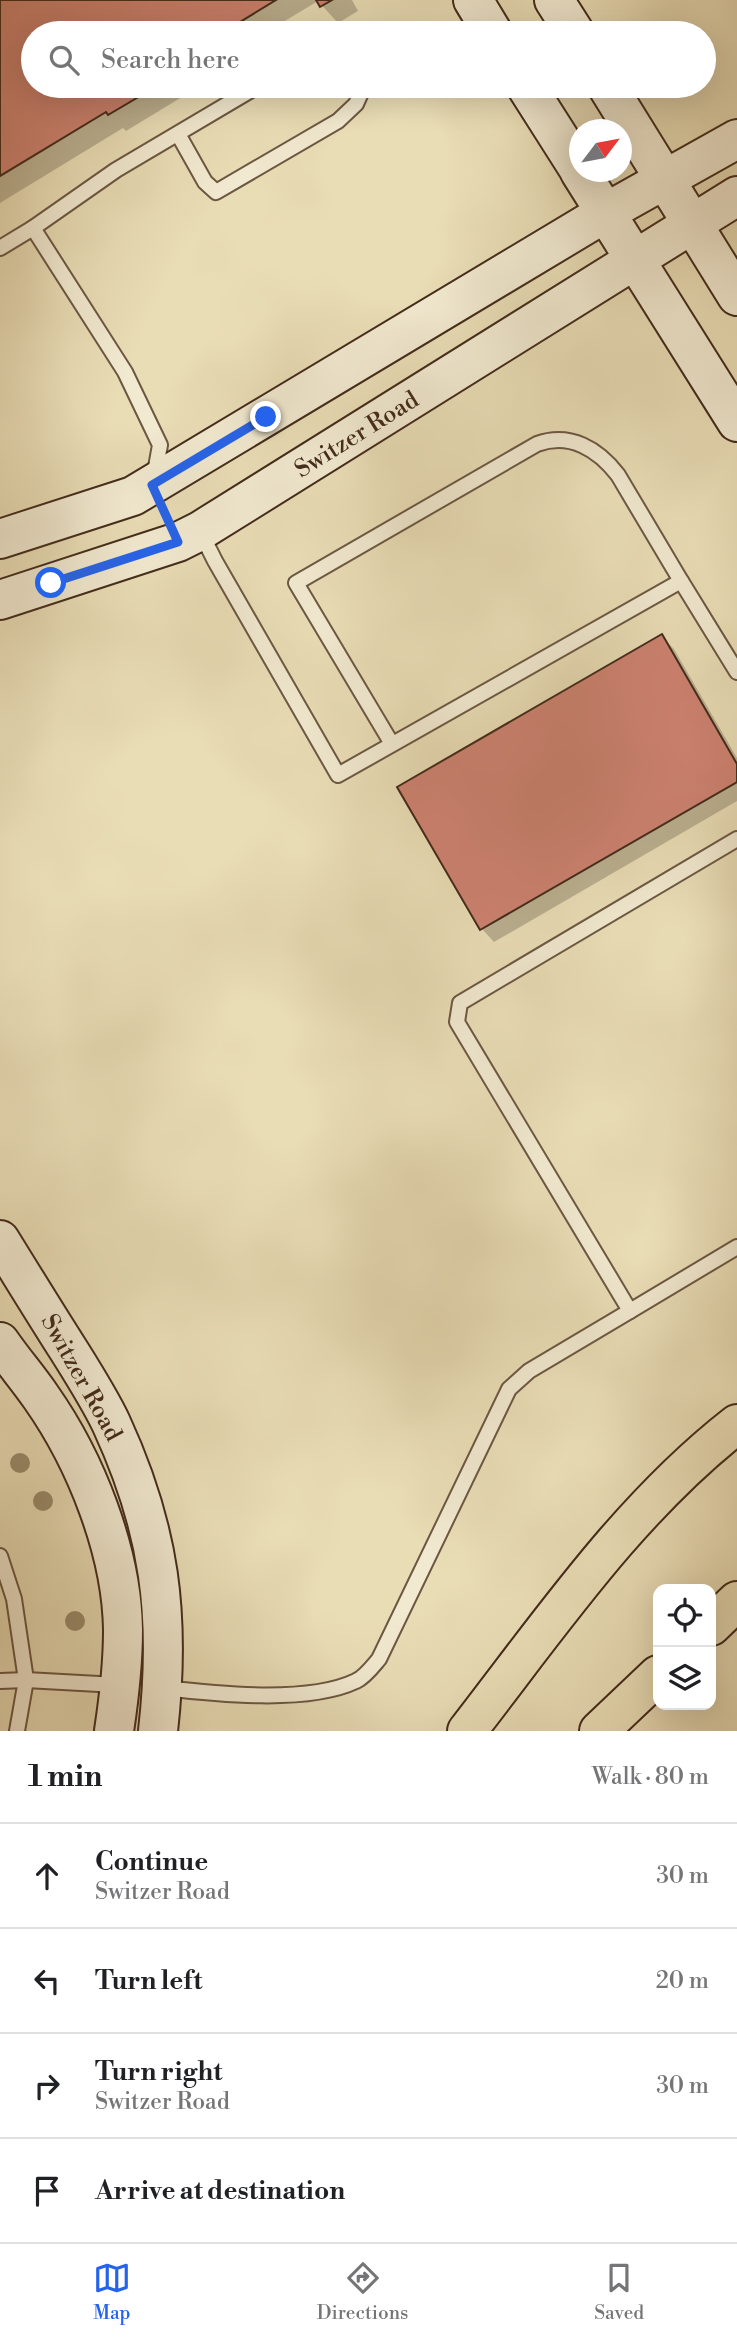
<!DOCTYPE html>
<html lang="en">
<head>
<meta charset="utf-8">
<style>
	body { margin:0; font-family:"Libre Bodoni",serif; background:#f6f6f6; color:#202124 }
	.controls { position:absolute; right:21px; bottom:21px; display:grid; overflow:hidden; border-radius:14px; box-shadow:0 7px 28px #0002 }
	.controls button { width:63px; height:63px; display:grid; place-items:center; padding:0; border:0; border-bottom:2px solid #e0e0e0; background:#fff; color:#202124; font:35px sans-serif }
	.compass { position:absolute; left:569px; top:119px; width:63px; height:63px; border-radius:50%; background:#fff; box-shadow:0 7px 28px #0002; rotate:58deg }
	.stop { position:absolute; width:21px; height:21px; margin:-16px; border:5px solid #2563eb; border-radius:50%; background:#fff }
	.stop.end { background:#2563eb; border-color:#fff; box-shadow:0 2px 7px #0008 }
	.list { margin:0; padding:0; list-style:none }
	h2 { display:flex; justify-content:space-between; align-items:center; height:91px; margin:0; padding:0 28px; font-size:30px }
	h2 small { font-size:23px; font-weight:400; color:#757577 }
	.list li { display:grid; grid-template-columns:46px 1fr auto; gap:21px; align-items:center; box-sizing:border-box; height:105px; padding:0 28px; border-top:2px solid #e0e0e0 }
	.list b { display:block; font-size:26px; white-space:nowrap }
	.list p { margin:0; font-size:23px; white-space:nowrap; color:#757577 }
	.list em { font-size:23px; font-style:normal; color:#757577 }
	.icon { flex:none; width:38px; height:38px; fill:none; stroke:currentColor; stroke-width:2; stroke-linecap:round; stroke-linejoin:round }
	.map { position:relative; flex:none; width:737px; height:1731px; overflow:hidden }
	.search { position:absolute; background:#fff; box-shadow:0 7px 28px #0002; left:21px; right:21px; top:21px; height:77px; display:flex; align-items:center; gap:18px; box-sizing:border-box; padding:0 24px; border-radius:38px; color:#757577; font-size:26px }
	.sheet { height:511px; background:#fff }
	nav { display:flex; justify-content:space-around; align-items:center; box-sizing:border-box; height:98px; border-top:2px solid #e0e0e0; background:#fff; font-size:19px; color:#757577 }
	nav a { display:grid; justify-items:center; gap:4px }
	nav .on { color:#2563eb }
	.map>svg:first-child { display:block }
</style>
</head>
<body>
<div class="map">
<svg width="737" height="1731" viewBox="0 0 737 1731">
	<rect width="100%" height="100%" fill="#e9ddb6"/>
	<filter id="stains"><feTurbulence type="fractalNoise" baseFrequency=".00286" numOctaves="4"/><feColorMatrix values="0 0 0 0 .2 0 0 0 0 .09 0 0 0 0 .02 0 0 0 .5 -.17"/></filter>
	<radialGradient id="worn" r=".72"><stop offset=".6" stop-color="#630" stop-opacity="0"/><stop offset="1" stop-color="#630" stop-opacity=".3"/></radialGradient>
	<g fill="#0003">
		<path d="M0 0H352L358 11 338 23 318 1 265 33H33V86H200L126 131 123 128 0 203Z"/>
		<path d="M661 636 674 649 737 758V801L494 942 482 929 400 788Z"/>
	</g>
	<g fill="#cd8271" stroke="#432b1b" stroke-width="2">
		<path d="M0 0H276L222 33H33V86H157L108 115 106 112 0 176Z"/>
		<path d="M316 0H332L320 7Z"/>
		<path d="M662 634 737 764V782L480 930 397 787Z"/>
	</g>
	<g fill="none" stroke-linecap="round" stroke-linejoin="round">
		<defs>
			<g id="lane">
				<path d="M178 134 205 182 216 192 338 121 356 104 364 86"/>
				<path d="M33 228 116 170 258 86"/>
				<path d="M0 248 33 228 125 372 160 445 154 478"/>
				<path d="M201 533 215 561 338 775 681 581 737 672"/>
				<path d="M392 744 296 583 537 444C570 432 598 449 618 475L681 581"/>
				<path d="M630 1311 737 1247"/>
				<path d="M0 1556 14 1599 26 1680 17 1731"/>
				<path d="M0 1681 26 1680 117 1685"/>
				<path d="M164 1688C216 1694 308 1704 356 1681 365 1677 373 1666 379 1659L509 1389 529 1371 630 1311 457 1022 460 1003 737 839"/>
			</g>
			<g id="secondary">
				<path d="M473 0 493 33"/>
				<path d="M554 0 575 33"/>
				<path d="M526 86 580 171"/>
				<path d="M607 86 737 296"/>
				<path d="M580 172 737 422"/>
				<path d="M0 539 133 496 605 213 737 139"/>
				<path d="M0 600 178 542 200 531 737 196"/>
				<path d="M0 1240C23 1277 45 1313 68 1349 83 1373 99 1398 111 1423 160 1529 171 1616 158 1731"/>
				<path d="M0 1342C13 1361 28 1378 41 1397 86 1461 122 1552 123 1630 123 1664 119 1698 114 1731"/>
			</g>
			<g id="highway">
				<path d="M711 1626 737 1601"/>
				<path d="M467 1731C550 1624 629 1508 737 1424"/>
				<path d="M599 1731 658 1675"/>
			</g>
		</defs>
		<use href="#lane" stroke="#6c5842" stroke-width="18"/>
		<use href="#secondary" stroke="#432b1b" stroke-width="42"/>
		<use href="#highway" stroke="#432b1b" stroke-width="42"/>
		<use href="#lane" stroke="#f1e9d0" stroke-width="14"/>
		<use href="#secondary" stroke="#f1e9d0" stroke-width="38"/>
		<use href="#highway" stroke="#e9ddb6" stroke-width="38"/>
	</g>
	<g fill="#9b8c6d">
		<circle cx="20" cy="1463" r="10"/>
		<circle cx="43" cy="1501" r="10"/>
		<circle cx="75" cy="1621" r="10"/>
	</g>
	<g fill="none" stroke-linecap="round" stroke-linejoin="round">
		<path stroke="#2563eb" stroke-width="9" d="M51 583 178 542 152 485 266 417"/>
	</g>
	<g text-anchor="middle" dominant-baseline="central" stroke-width="5" stroke-linejoin="round" paint-order="stroke">
		<g font-size="24" fill="#432b1b" stroke="#f1e9d0">
			<text transform="translate(357 435) rotate(-32)">Switzer Road</text>
			<text transform="translate(81 1378) rotate(61)">Switzer Road</text>
		</g>
	</g>
	<rect width="100%" height="100%" filter="url(#stains)"/>
	<rect width="100%" height="100%" fill="url(#worn)"/>
</svg>
<div class="controls">
<button><svg class="icon" aria-label="locate" viewBox="0 0 24 24"><circle cx="12" cy="12" r="6"/><path d="M12 2v4M12 18v4M2 12h4M18 12h4"/></svg></button>
<button><svg class="icon" aria-label="layers" viewBox="0 0 24 24"><path d="M12 4l9 5-9 5-9-5zM3 14l9 5 9-5"/></svg></button>
</div>
<svg class="compass" viewBox="-18 -18 36 36"><path d="M0-13l5 13h-10z" fill="#e53935"/><path d="M0 13l5-13h-10z" fill="#757577"/></svg>
<div class="stop" style="left:51px;top:583px"></div>
<div class="stop end" style="left:266px;top:417px"></div>
<div class="search"><svg class="icon" aria-label="search" viewBox="0 0 24 24"><circle cx="10" cy="10" r="6"/><path d="M15 15l6 6"/></svg>Search here</div>
</div>
<section class="sheet">
<h2>1 min<small>Walk · 80 m</small></h2>
<ul class="list">
<li><svg class="icon" aria-label="ahead" viewBox="0 0 24 24"><path d="M12 20V5M6 11l6-6 6 6"/></svg><div><b>Continue</b><p>Switzer Road</p></div><em>30 m</em></li>
<li><svg class="icon" aria-label="left" viewBox="0 0 24 24"><path d="M17 20v-9H6M10 6l-5 5 5 5"/></svg><div><b>Turn left</b></div><em>20 m</em></li>
<li><svg class="icon" aria-label="right" viewBox="0 0 24 24"><path d="M7 20v-9h11M14 6l5 5-5 5"/></svg><div><b>Turn right</b><p>Switzer Road</p></div><em>30 m</em></li>
<li><svg class="icon" aria-label="arrive" viewBox="0 0 24 24"><path d="M6 21V4h12l-3 4 3 4H6"/></svg><div><b>Arrive at destination</b></div></li>
</ul>
</section>
<nav>
<a class="on"><svg class="icon" aria-label="map" viewBox="0 0 24 24"><path d="M3 6l6-2 6 2 6-2v14l-6 2-6-2-6 2zM9 4v14M15 6v14"/></svg>Map</a>
<a><svg class="icon" aria-label="directions" viewBox="0 0 24 24"><path d="M12 3l9 9-9 9-9-9zM9 14v-3h6M13 9l2 2-2 2"/></svg>Directions</a>
<a><svg class="icon" aria-label="saved" viewBox="0 0 24 24"><path d="M7 4h10v16l-5-4-5 4z"/></svg>Saved</a>
</nav>
</body>
</html>
